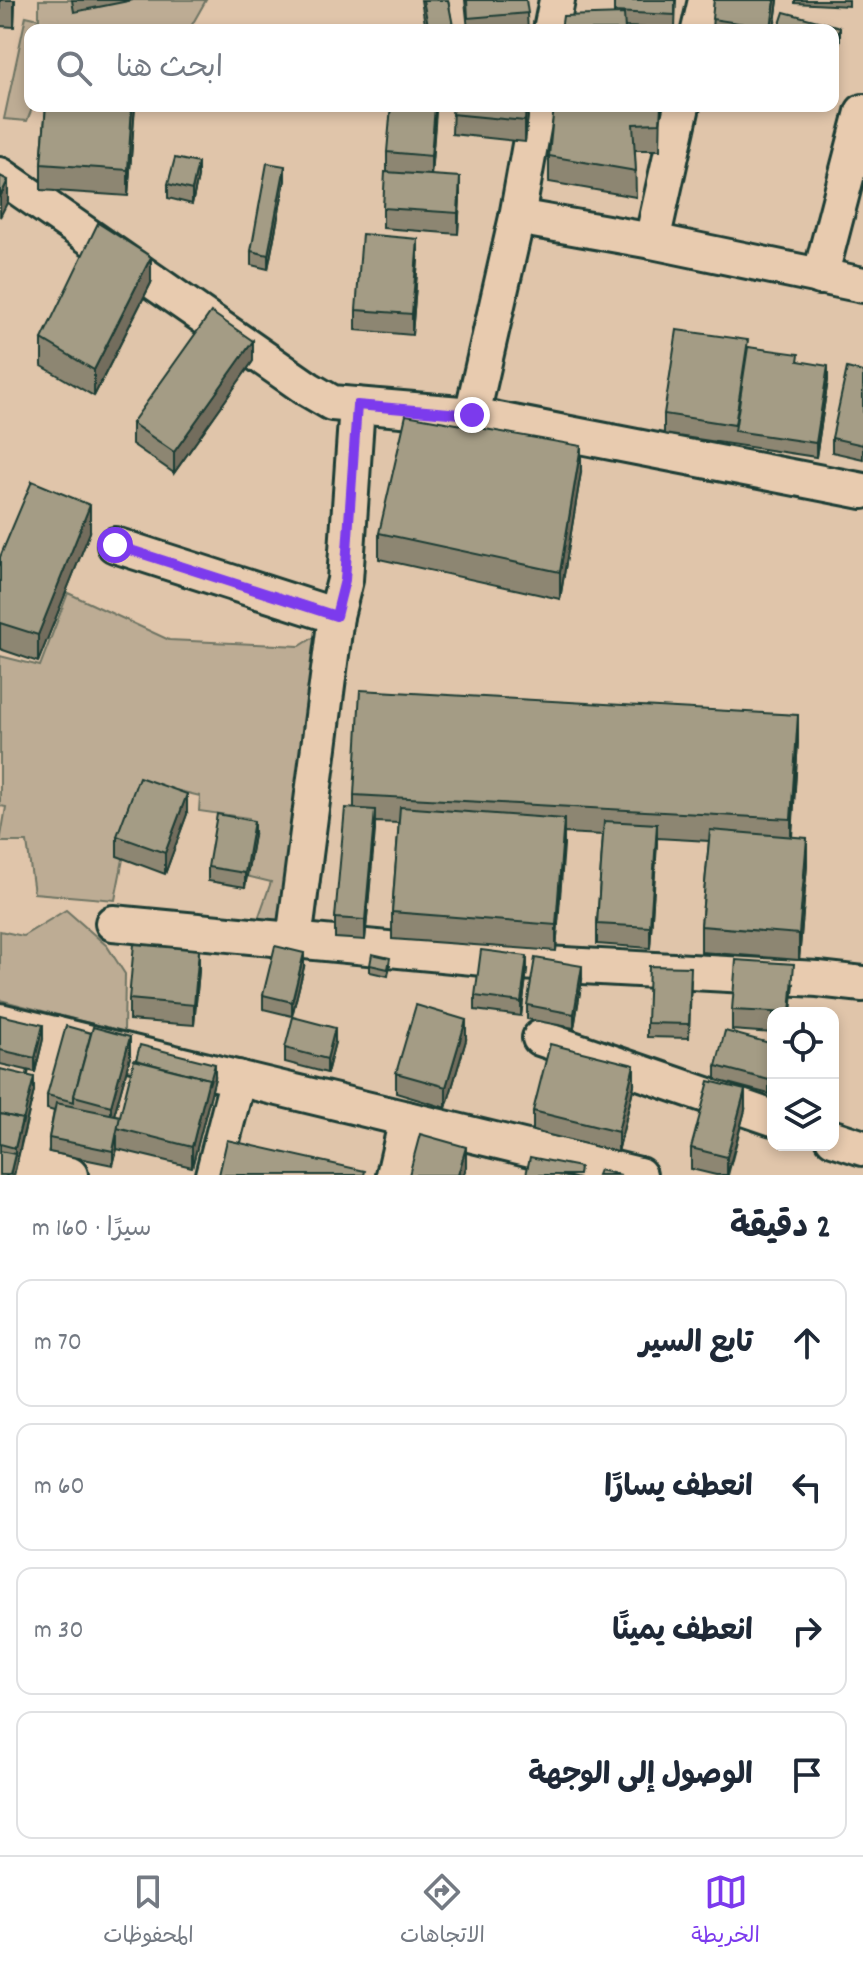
<!DOCTYPE html>
<html lang="ar">
<head>
<meta charset="utf-8">
<style>
	body { margin:0; font-family:Dekko,"Playpen Sans Arabic",sans-serif; background:#f6f6f7; color:#1f2937; direction:rtl }
	.controls { position:absolute; right:24px; bottom:24px; display:grid; overflow:hidden; border-radius:16px; box-shadow:0 4px 12px #0003 }
	.controls button { width:72px; height:72px; display:grid; place-items:center; padding:0; border:0; border-bottom:2px solid #e0e1e3; background:#fff; color:#1f2937; font:40px sans-serif }
	.stop { position:absolute; width:24px; height:24px; margin:-18px; border:6px solid #7c3aed; border-radius:50%; background:#fff }
	.stop.end { background:#7c3aed; border-color:#fff; box-shadow:0 2px 8px #0008 }
	.list { margin:0; padding:0; list-style:none }
	h2 { display:flex; justify-content:space-between; align-items:center; height:104px; margin:0; padding:0 32px; font-size:34px }
	h2 small { font-size:26px; font-weight:400; color:#747a83 }
	.list li { display:grid; grid-template-columns:52px 1fr auto; gap:24px; align-items:center; box-sizing:border-box; height:128px; margin:0 16px 16px; padding:0 16px; border:2px solid #e0e1e3; border-radius:16px }
	.list b { display:block; font-size:30px; white-space:nowrap }
	.list em { font-size:26px; font-style:normal; color:#747a83 }
	.icon { flex:none; width:44px; height:44px; fill:none; stroke:currentColor; stroke-width:2; stroke-linecap:round; stroke-linejoin:round }
	.map { position:relative; flex:none; width:863px; height:1175px; overflow:hidden; direction:ltr }
	.search { position:absolute; background:#fff; box-shadow:0 4px 12px #0003; left:24px; right:24px; top:24px; height:88px; display:flex; align-items:center; gap:20px; box-sizing:border-box; padding:0 28px; border-radius:16px; color:#747a83; font-size:30px }
	.sheet { height:680px; background:#fff }
	nav { display:flex; justify-content:space-around; align-items:center; box-sizing:border-box; height:112px; border-top:2px solid #e0e1e3; background:#fff; font-size:22px; color:#747a83 }
	nav a { display:grid; justify-items:center; gap:4px }
	nav .on { color:#7c3aed }
	.map>svg:first-child { display:block }
</style>
</head>
<body>
<div class="map">
<svg width="863" height="1175" viewBox="0 0 863 1175">
	<rect width="100%" height="100%" fill="#e0c5aa"/>
	<filter id="ink" filterUnits="userSpaceOnUse"><feTurbulence type="fractalNoise" baseFrequency=".0125" numOctaves="2"/><feDisplacementMap in="SourceGraphic" scale="16" xChannelSelector="R" yChannelSelector="G"/><feConvolveMatrix kernelMatrix="1 2 1 2 8 2 1 2 1" color-interpolation-filters="sRGB"/></filter>
	<g filter="url(#ink)">
		<g fill="#bdac94" stroke="#6e7464" stroke-width="2">
			<path d="M39 0H206L189 30H30V106H33L27 121 4 119 26 16 39 19Z"/>
			<path d="M68 593 169 640 300 646 352 613 316 921 258 919 271 882 246 876 249 818 199 811 200 796 151 784 124 854 115 900 34 893 27 842H0L6 807 0 806V656L40 666Z"/>
			<path d="M66 910 107 946 125 974 124 1032 0 1000V931L23 936Z"/>
		</g>
		<g fill="none" stroke-linecap="round" stroke-linejoin="round">
			<defs>
				<g id="minor">
					<path d="M551 30 557 0"/>
					<path d="M699 30 706 0"/>
					<path d="M0 175 308 389 332 403 472 415 863 491"/>
					<path d="M517 217 652 241 863 285"/>
					<path d="M652 241 682 106"/>
					<path d="M820 277 863 112"/>
					<path d="M472 415 517 217 537 106"/>
					<path d="M115 545 336 616"/>
					<path d="M113 923 546 964 818 979 863 984"/>
					<path d="M294 940 336 616 345 580 357 405"/>
					<path d="M0 1021 639 1175"/>
					<path d="M540 1038 773 1118"/>
					<path d="M833 1138 863 1148"/>
					<path d="M27 1165 70 1175"/>
					<path d="M25 1175 55 1034"/>
					<path d="M213 1175 238 1078"/>
					<path d="M394 1175 407 1119"/>
				</g>
			</defs>
			<use href="#minor" stroke="#1f3d34" stroke-width="40"/>
			<use href="#minor" stroke="#e8cbaf" stroke-width="34"/>
		</g>
		<g fill="#8d8672" stroke="#1f3d34" stroke-width="2">
			<path d="M0 0H15L14 27 0 26Z"/>
			<path d="M72 0H133L74 12Z"/>
			<path d="M421 0H448L453 30H426Z"/>
			<path d="M465 0H526L528 30H468Z"/>
			<path d="M614 0H676L675 29 625 27 614 15Z"/>
			<path d="M714 0H778L774 30H712Z"/>
			<path d="M795 0H849V6L795 3Z"/>
			<path d="M46 106H135L128 196 41 190V164Z"/>
			<path d="M436 106 431 175 460 197 458 234 383 228V208L387 172V152Z"/>
			<path d="M453 106H529L525 142 452 134Z"/>
			<path d="M661 106 660 150H635L636 197 549 182V156Z"/>
			<path d="M198 177 192 204 168 198V184Z"/>
			<path d="M285 180 268 269 251 265V251Z"/>
			<path d="M418 259 412 335 356 330V310Z"/>
			<path d="M151 283 94 396 42 366V339Z"/>
			<path d="M748 347 799 361 828 380 816 457 664 434V414Z"/>
			<path d="M253 361 174 473 132 444V423Z"/>
			<path d="M863 372V459L832 452V438Z"/>
			<path d="M581 472 560 599 379 559V533Z"/>
			<path d="M90 532 38 662 0 649V557Z"/>
			<path d="M798 741 792 837 807 865 799 960 701 952V926L709 841 657 838 650 948 597 944V924L603 835 564 833 556 951 392 939V912L399 823 375 822 365 940 335 938V918L354 809V795Z"/>
			<path d="M187 814 165 874 117 856V836Z"/>
			<path d="M254 835 245 887 208 881V867Z"/>
			<path d="M370 965H390L388 976 370 972Z"/>
			<path d="M304 967 292 1016 263 1009V995Z"/>
			<path d="M199 970 194 1025 129 1020V999Z"/>
			<path d="M527 970 521 1016 475 1010V996Z"/>
			<path d="M582 980 574 1028 527 1019V1005Z"/>
			<path d="M691 981 689 1038 647 1037V1023Z"/>
			<path d="M794 984 791 1013H773V1033L732 1030V1010Z"/>
			<path d="M0 1015 43 1039 35 1072 0 1064Z"/>
			<path d="M466 1040 446 1108 396 1093V1073Z"/>
			<path d="M335 1042 327 1073 285 1062V1048Z"/>
			<path d="M773 1044V1081L769 1094 716 1080V1066Z"/>
			<path d="M130 1057 114 1115 120 1116 215 1078 192 1167 117 1149 113 1165 49 1152V1138L54 1111 47 1109V1095Z"/>
			<path d="M0 1069 34 1091 14 1175H0Z"/>
			<path d="M634 1085 618 1152 533 1131V1111Z"/>
			<path d="M745 1110 728 1175H716L691 1169V1148Z"/>
		</g>
		<g fill="#736d5d" stroke="#1f3d34" stroke-width="2">
			<path d="M14 0H15L14 27Z"/>
			<path d="M775 0H778L774 30H771Z"/>
			<path d="M840 27V41L833 64V50Z"/>
			<path d="M132 106H135L128 196V170Z"/>
			<path d="M435 106H436V112L431 176V156Z"/>
			<path d="M526 106H529L525 142V121Z"/>
			<path d="M198 163V177L192 204V190Z"/>
			<path d="M285 166V180L268 269V255Z"/>
			<path d="M460 177V197L458 234V213Z"/>
			<path d="M8 180V201L0 217V197Z"/>
			<path d="M418 239V259L412 335V314Z"/>
			<path d="M151 257V283L94 396V370Z"/>
			<path d="M253 341V361L174 473V452Z"/>
			<path d="M828 366V380L816 457V443Z"/>
			<path d="M581 446V472L560 599V572Z"/>
			<path d="M90 505V532L38 662V635Z"/>
			<path d="M798 715V741L791 845V819Z"/>
			<path d="M187 794V814L165 874V853Z"/>
			<path d="M375 810V831L365 940V920Z"/>
			<path d="M564 819V845L556 951V925Z"/>
			<path d="M254 821V835L245 887V873Z"/>
			<path d="M657 824V844L650 948V927Z"/>
			<path d="M807 838V865L799 960V934Z"/>
			<path d="M199 950V970L194 1025V1005Z"/>
			<path d="M304 953V967L292 1016V1002Z"/>
			<path d="M527 956V970L521 1016V1002Z"/>
			<path d="M582 966V980L574 1028V1014Z"/>
			<path d="M466 1020V1040L446 1108V1087Z"/>
			<path d="M43 1025V1039L35 1072V1058Z"/>
			<path d="M335 1028V1042L327 1073V1059Z"/>
			<path d="M130 1037V1057L111 1126V1106Z"/>
			<path d="M215 1064V1078L192 1167V1147L209 1079Z"/>
			<path d="M634 1065V1085L618 1152V1132Z"/>
			<path d="M773 1067V1081L769 1094V1080Z"/>
			<path d="M34 1077V1091L22 1139 14 1175H10L15 1154V1148Z"/>
			<path d="M745 1090V1110L727 1175V1157Z"/>
			<path d="M117 1135V1149L113 1165V1151Z"/>
			<path d="M466 1147V1167L464 1175H458Z"/>
		</g>
		<g fill="#a49c85" stroke="#1f3d34" stroke-width="2">
			<path d="M423 0H448L453 26 429 30Z"/>
			<path d="M467 0H526L528 13 468 18Z"/>
			<path d="M614 0H675V15L614 12Z"/>
			<path d="M714 0H775L771 28 712 19Z"/>
			<path d="M784 12 840 27 833 50V30H778Z"/>
			<path d="M624 14 625 30H561L563 16Z"/>
			<path d="M46 106H132L128 170 41 164Z"/>
			<path d="M391 106H435L431 156 387 152Z"/>
			<path d="M453 106H526L525 121 452 114Z"/>
			<path d="M554 106H661L660 123 633 124 636 171 549 156Z"/>
			<path d="M175 158 198 163 192 190 168 184Z"/>
			<path d="M267 163 285 166 268 255 251 251Z"/>
			<path d="M385 172 460 177 458 213 383 208Z"/>
			<path d="M0 176 8 180 0 197Z"/>
			<path d="M98 223 151 257 94 370 42 339Z"/>
			<path d="M362 234 418 239 412 314 356 310Z"/>
			<path d="M211 312 253 341 174 452 132 423Z"/>
			<path d="M677 330 748 340 735 425 664 414Z"/>
			<path d="M748 347 799 354 798 361 828 366 816 443 735 431Z"/>
			<path d="M847 368 863 372V445L832 438Z"/>
			<path d="M406 415 581 446 560 572 379 533Z"/>
			<path d="M32 481 90 505 38 635 0 623V557Z"/>
			<path d="M360 690 798 715 791 819 354 795Z"/>
			<path d="M139 777 187 794 165 853 117 836Z"/>
			<path d="M400 807 564 819 556 925 392 912Z"/>
			<path d="M345 808 375 810 365 920 335 918Z"/>
			<path d="M217 814 254 821 245 873 208 867Z"/>
			<path d="M604 821 657 824 650 927 597 924Z"/>
			<path d="M710 830 807 838 799 934 701 926Z"/>
			<path d="M134 944 199 950 194 1005 129 999Z"/>
			<path d="M275 946 304 953 292 1002 263 995Z"/>
			<path d="M481 950 527 956 521 1002 475 996Z"/>
			<path d="M372 954 390 958 388 969 370 965Z"/>
			<path d="M535 958 582 966 574 1014 527 1005Z"/>
			<path d="M736 960 794 964 790 1013 732 1010Z"/>
			<path d="M649 966 691 967 689 1024 647 1023Z"/>
			<path d="M416 1005 466 1020 446 1087 396 1073Z"/>
			<path d="M0 1015 43 1025 35 1058 0 1050Z"/>
			<path d="M293 1017 335 1028 327 1059 285 1048Z"/>
			<path d="M66 1026 91 1033 74 1096V1102L47 1095Z"/>
			<path d="M93 1027 130 1037 111 1106 74 1096Z"/>
			<path d="M725 1031 773 1044V1067L769 1080 716 1066Z"/>
			<path d="M550 1044 634 1065 618 1132 533 1111Z"/>
			<path d="M140 1045 215 1064 209 1085V1079L136 1060Z"/>
			<path d="M134 1060 209 1079 192 1147 117 1128Z"/>
			<path d="M0 1069 34 1077 22 1125V1119L0 1114Z"/>
			<path d="M709 1081 745 1090 727 1157 691 1148Z"/>
			<path d="M56 1103 120 1116 113 1151 49 1138Z"/>
			<path d="M0 1114 22 1119 15 1148 0 1144Z"/>
			<path d="M420 1134 466 1147 458 1175H409Z"/>
			<path d="M227 1140 365 1171 364 1175H219Z"/>
			<path d="M0 1151 15 1154 10 1175H0Z"/>
			<path d="M530 1157 580 1167 579 1175H526Z"/>
			<path d="M599 1170 621 1175H597Z"/>
		</g>
	</g>
	<g fill="none" stroke-linecap="round" stroke-linejoin="round" filter="url(#ink)">
		<path stroke="#7c3aed" stroke-width="10" d="M115 545 336 616 345 580 357 405 472 415"/>
	</g>
</svg>
<div class="controls">
<button><svg class="icon" aria-label="locate" viewBox="0 0 24 24"><circle cx="12" cy="12" r="6"/><path d="M12 2v4M12 18v4M2 12h4M18 12h4"/></svg></button>
<button><svg class="icon" aria-label="layers" viewBox="0 0 24 24"><path d="M12 4l9 5-9 5-9-5zM3 14l9 5 9-5"/></svg></button>
</div>
<div class="stop" style="left:115px;top:545px"></div>
<div class="stop end" style="left:472px;top:415px"></div>
<div class="search"><svg class="icon" aria-label="search" viewBox="0 0 24 24"><circle cx="10" cy="10" r="6"/><path d="M15 15l6 6"/></svg>ابحث هنا</div>
</div>
<section class="sheet">
<h2>2 دقيقة<small>سيرًا · 160 m</small></h2>
<ul class="list">
<li><svg class="icon" aria-label="ahead" viewBox="0 0 24 24"><path d="M12 20V5M6 11l6-6 6 6"/></svg><div><b>تابع السير</b></div><em>70 m</em></li>
<li><svg class="icon" aria-label="left" viewBox="0 0 24 24"><path d="M17 20v-9H6M10 6l-5 5 5 5"/></svg><div><b>انعطف يسارًا</b></div><em>60 m</em></li>
<li><svg class="icon" aria-label="right" viewBox="0 0 24 24"><path d="M7 20v-9h11M14 6l5 5-5 5"/></svg><div><b>انعطف يمينًا</b></div><em>30 m</em></li>
<li><svg class="icon" aria-label="arrive" viewBox="0 0 24 24"><path d="M6 21V4h12l-3 4 3 4H6"/></svg><div><b>الوصول إلى الوجهة</b></div></li>
</ul>
</section>
<nav>
<a class="on"><svg class="icon" aria-label="map" viewBox="0 0 24 24"><path d="M3 6l6-2 6 2 6-2v14l-6 2-6-2-6 2zM9 4v14M15 6v14"/></svg>الخريطة</a>
<a><svg class="icon" aria-label="directions" viewBox="0 0 24 24"><path d="M12 3l9 9-9 9-9-9zM9 14v-3h6M13 9l2 2-2 2"/></svg>الاتجاهات</a>
<a><svg class="icon" aria-label="saved" viewBox="0 0 24 24"><path d="M7 4h10v16l-5-4-5 4z"/></svg>المحفوظات</a>
</nav>
</body>
</html>
